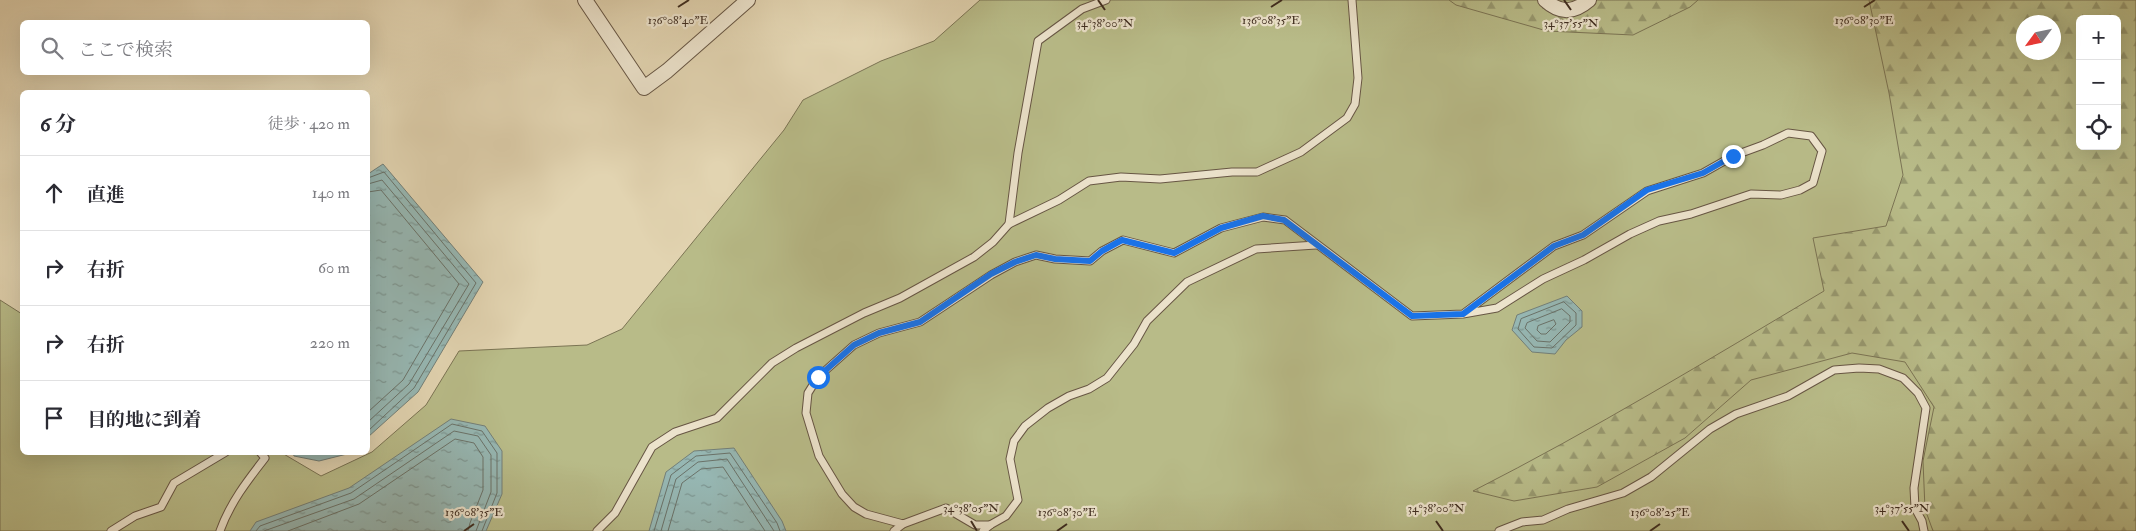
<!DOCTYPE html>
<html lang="ja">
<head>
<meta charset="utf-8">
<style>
	body { margin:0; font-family:"IM FELL Double Pica","Noto Serif JP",serif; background:#f7f7f7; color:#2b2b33 }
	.controls { position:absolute; right:15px; top:15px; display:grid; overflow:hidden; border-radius:8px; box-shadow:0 5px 20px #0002 }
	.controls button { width:45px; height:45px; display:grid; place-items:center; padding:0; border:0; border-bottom:1px solid #e1e1e2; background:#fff; color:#2b2b33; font:25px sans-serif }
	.compass { position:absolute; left:2016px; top:15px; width:45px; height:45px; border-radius:50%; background:#fff; box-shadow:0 5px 20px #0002; rotate:237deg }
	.stop { position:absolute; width:15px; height:15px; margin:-11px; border:4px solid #1a73e8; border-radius:50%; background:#fff }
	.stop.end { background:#1a73e8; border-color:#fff; box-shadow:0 1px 5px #0008 }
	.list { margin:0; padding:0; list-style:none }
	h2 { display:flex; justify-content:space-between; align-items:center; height:65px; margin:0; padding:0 20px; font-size:21px }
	h2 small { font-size:16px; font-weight:400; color:#7c7c81 }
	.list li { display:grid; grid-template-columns:32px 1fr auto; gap:15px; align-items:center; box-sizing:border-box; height:75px; padding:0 20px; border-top:1px solid #e1e1e2 }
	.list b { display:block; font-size:19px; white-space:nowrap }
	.list em { font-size:16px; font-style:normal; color:#7c7c81 }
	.icon { flex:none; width:28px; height:28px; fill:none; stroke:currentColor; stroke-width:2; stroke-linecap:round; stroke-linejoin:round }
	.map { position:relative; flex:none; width:2136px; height:531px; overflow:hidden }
	.search { position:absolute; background:#fff; box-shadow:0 5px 20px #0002; left:20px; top:20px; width:350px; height:55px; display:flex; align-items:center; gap:12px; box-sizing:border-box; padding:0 18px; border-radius:8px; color:#7c7c81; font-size:19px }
	.panel { position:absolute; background:#fff; box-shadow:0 5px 20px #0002; left:20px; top:90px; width:350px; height:365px; border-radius:8px }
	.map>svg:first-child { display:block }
</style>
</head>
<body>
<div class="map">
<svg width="2136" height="531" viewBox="0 0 2136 531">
	<defs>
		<pattern id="forest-firs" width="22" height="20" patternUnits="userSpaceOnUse" patternTransform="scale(1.25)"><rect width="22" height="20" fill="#b8bb88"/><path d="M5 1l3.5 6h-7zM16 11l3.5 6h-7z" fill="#97986f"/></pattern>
		<pattern id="water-ripples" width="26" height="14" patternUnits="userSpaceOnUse" patternTransform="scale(1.25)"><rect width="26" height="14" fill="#96b7b3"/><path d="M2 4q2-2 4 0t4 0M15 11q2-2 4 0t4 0" fill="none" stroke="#7c9591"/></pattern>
	</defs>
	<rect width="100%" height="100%" fill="#e2d4b1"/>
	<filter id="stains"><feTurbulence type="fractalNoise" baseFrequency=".004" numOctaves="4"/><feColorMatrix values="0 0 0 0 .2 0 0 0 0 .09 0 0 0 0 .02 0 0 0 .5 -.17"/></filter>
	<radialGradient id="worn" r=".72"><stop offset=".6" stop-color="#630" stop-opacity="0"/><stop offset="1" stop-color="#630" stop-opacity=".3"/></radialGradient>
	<path fill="#b8bb88" stroke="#7b7454" d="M980 0H1889L1975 531H0V300L22 314V452L282 453 321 476 372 452 426 405 459 351 587 345 622 329 784 130 803 100 881 61 934 41Z"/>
	<g fill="url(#forest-firs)" stroke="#7b7454" fill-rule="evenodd">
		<path d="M1449 0H1698L1690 7 1633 35 1547 31 1456 5Z"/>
		<path d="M1869 0H2136V531H1933L1925 509 1923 461 1934 407 1905 362 1852 353 1751 380 1685 438 1597 487 1514 501 1473 491C1593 430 1708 360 1824 291L1813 238 1886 226 1903 175 1889 93ZM2080 19H2117V146H2080ZM2024 22H2054V52H2024Z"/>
	</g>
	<g fill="url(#water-ripples)" stroke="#737f78">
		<path d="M383 164 483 282 418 392 368 437V174Z"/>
		<path d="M1567 296 1582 311V327L1566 340 1555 354 1532 352 1512 330 1517 315Z"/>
		<path d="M451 419 485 426 502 451V494L486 531H250L256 522 349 488Z"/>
		<path d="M734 448 782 521 786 531H649L666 472 694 451Z"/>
		<path d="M293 453V452L351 453 319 461 294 456Z"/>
	</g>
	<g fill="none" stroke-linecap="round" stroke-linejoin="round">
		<g stroke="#6a7269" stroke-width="1">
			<path d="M368 178 384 172 476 283 414 388 368 431"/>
			<path d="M368 184 382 180 469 284 409 384 368 422"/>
			<path d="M368 192 381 190 459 284 403 380 368 412"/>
			<path d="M1564 302 1576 313V325L1552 348 1534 347 1518 329 1521 319Z"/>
			<path d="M1562 309 1570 316V322L1550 342 1537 341 1525 328 1527 323Z"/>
			<path d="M1554 320 1556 324 1546 334H1541L1537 330 1538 326Z"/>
			<path d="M256 531 260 526 351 493 452 424 482 431 497 453V493L482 531"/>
			<path d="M264 531 354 499 454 431 478 436 491 455V492L476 531"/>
			<path d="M288 531 359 504 455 439 474 443 483 457V490L470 523 468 531"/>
			<path d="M654 531 671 475 696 456 730 453 777 523 780 531"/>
			<path d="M661 531 676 479 698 462 727 459 774 531"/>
			<path d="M668 531 682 483 701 469 723 467 765 531"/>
		</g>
		<defs>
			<g id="service">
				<path d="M1009 224 1059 200 1089 181 1121 177 1160 179 1232 172H1257L1301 152 1347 118 1355 104 1358 78 1352 0"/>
				<path d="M990 525H975L946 508 903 524 866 514 854 507 842 494 819 456 806 413 808 393 818 377 854 345 879 333 920 322 991 275 1015 262 1036 255 1055 259 1090 261 1102 251 1123 240 1174 253 1221 228 1263 217 1285 220 1412 316 1463 314 1497 308 1543 279 1584 260 1630 234 1659 221 1691 214 1751 194 1781 195 1800 190 1813 183 1822 151 1811 136 1788 133 1763 145 1733 156 1703 173 1647 191 1583 235 1554 246 1463 314"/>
				<path d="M111 531 135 516 161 507 174 483 226 452"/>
				<path d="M220 531C230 503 247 481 265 458L260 452"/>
				<path d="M597 531 615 513 652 447 675 432 717 418 772 363 796 348 864 313 900 298 974 257 993 242 1009 224 1018 153 1038 41 1082 9 1106 0"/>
				<path d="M894 531 903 524"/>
				<path d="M983 531 990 525 1006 516 1018 500 1010 459 1014 441 1025 426 1048 408 1069 396 1089 389 1107 378 1134 344 1147 321 1187 282 1256 249 1316 245"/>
				<path d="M1499 531 1522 522 1543 520 1568 509 1623 493 1651 477 1710 429 1736 414 1788 396 1834 370 1859 368 1879 369 1903 378 1918 393 1926 408 1914 488 1915 508 1922 521 1924 531"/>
			</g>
			<g id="minor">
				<path d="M585 0 644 88 667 71 748 0"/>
				<path d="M1545 0C1560 14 1574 13 1589 0"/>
			</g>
		</defs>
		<use href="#service" stroke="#675644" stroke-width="9"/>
		<use href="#minor" stroke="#675644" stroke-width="16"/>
		<use href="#service" stroke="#ece3cc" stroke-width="7"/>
		<use href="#minor" stroke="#ece3cc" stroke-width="14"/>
	</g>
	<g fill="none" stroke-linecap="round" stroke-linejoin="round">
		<path stroke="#1a73e8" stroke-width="6" d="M818 377 854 345 879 333 920 322 991 274 1015 262 1036 255 1055 259 1090 261 1102 251 1122 240 1174 253 1221 228 1263 216 1284 220 1412 316 1463 314 1554 246 1583 235 1647 190 1703 173 1733 156"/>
	</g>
	<path fill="none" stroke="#3e2c1f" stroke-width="2" d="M1098 0 1105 10M1564 0 1571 10M678 7 689 0M1271 7 1282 0M1864 7 1875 0M971 521 977 531M1436 521 1443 531M1902 521 1909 531M464 531 474 524M1057 531 1067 524M1650 531 1660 524"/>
	<g font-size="12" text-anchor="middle" fill="#3e2c1f" stroke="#ece3cc" stroke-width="4.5" stroke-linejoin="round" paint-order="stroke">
		<text x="1271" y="24">136°08'35"E</text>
		<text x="678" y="24">136°08'40"E</text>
		<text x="1864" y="24">136°08'30"E</text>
		<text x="1105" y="27">34°38'00"N</text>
		<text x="1571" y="27">34°37'55"N</text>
		<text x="971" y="512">34°38'05"N</text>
		<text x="1436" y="512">34°38'00"N</text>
		<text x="1902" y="512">34°37'55"N</text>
		<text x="474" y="516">136°08'35"E</text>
		<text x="1067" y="516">136°08'30"E</text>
		<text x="1660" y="516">136°08'25"E</text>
	</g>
	<rect width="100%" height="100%" filter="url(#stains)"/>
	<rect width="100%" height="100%" fill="url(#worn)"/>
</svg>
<div class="controls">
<button>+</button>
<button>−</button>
<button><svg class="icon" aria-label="locate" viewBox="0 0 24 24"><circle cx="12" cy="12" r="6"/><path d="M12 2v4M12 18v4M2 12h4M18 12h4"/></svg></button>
</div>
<svg class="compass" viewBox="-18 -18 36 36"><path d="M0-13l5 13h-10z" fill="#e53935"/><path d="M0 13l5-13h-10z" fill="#7c7c81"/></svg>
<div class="stop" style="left:818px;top:377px"></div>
<div class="stop end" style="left:1733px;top:156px"></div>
<div class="search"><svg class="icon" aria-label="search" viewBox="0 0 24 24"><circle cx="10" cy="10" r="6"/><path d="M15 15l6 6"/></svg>ここで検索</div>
<section class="panel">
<h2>6 分<small>徒歩 · 420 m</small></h2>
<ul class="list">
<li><svg class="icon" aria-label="ahead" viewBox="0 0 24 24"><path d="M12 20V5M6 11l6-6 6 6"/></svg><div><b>直進</b></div><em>140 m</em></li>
<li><svg class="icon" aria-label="right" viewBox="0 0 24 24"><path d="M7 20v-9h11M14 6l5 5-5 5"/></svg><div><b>右折</b></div><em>60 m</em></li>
<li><svg class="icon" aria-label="right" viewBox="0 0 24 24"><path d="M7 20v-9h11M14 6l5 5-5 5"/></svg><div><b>右折</b></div><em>220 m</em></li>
<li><svg class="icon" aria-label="arrive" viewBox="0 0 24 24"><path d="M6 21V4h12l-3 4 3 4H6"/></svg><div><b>目的地に到着</b></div></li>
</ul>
</section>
</div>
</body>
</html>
